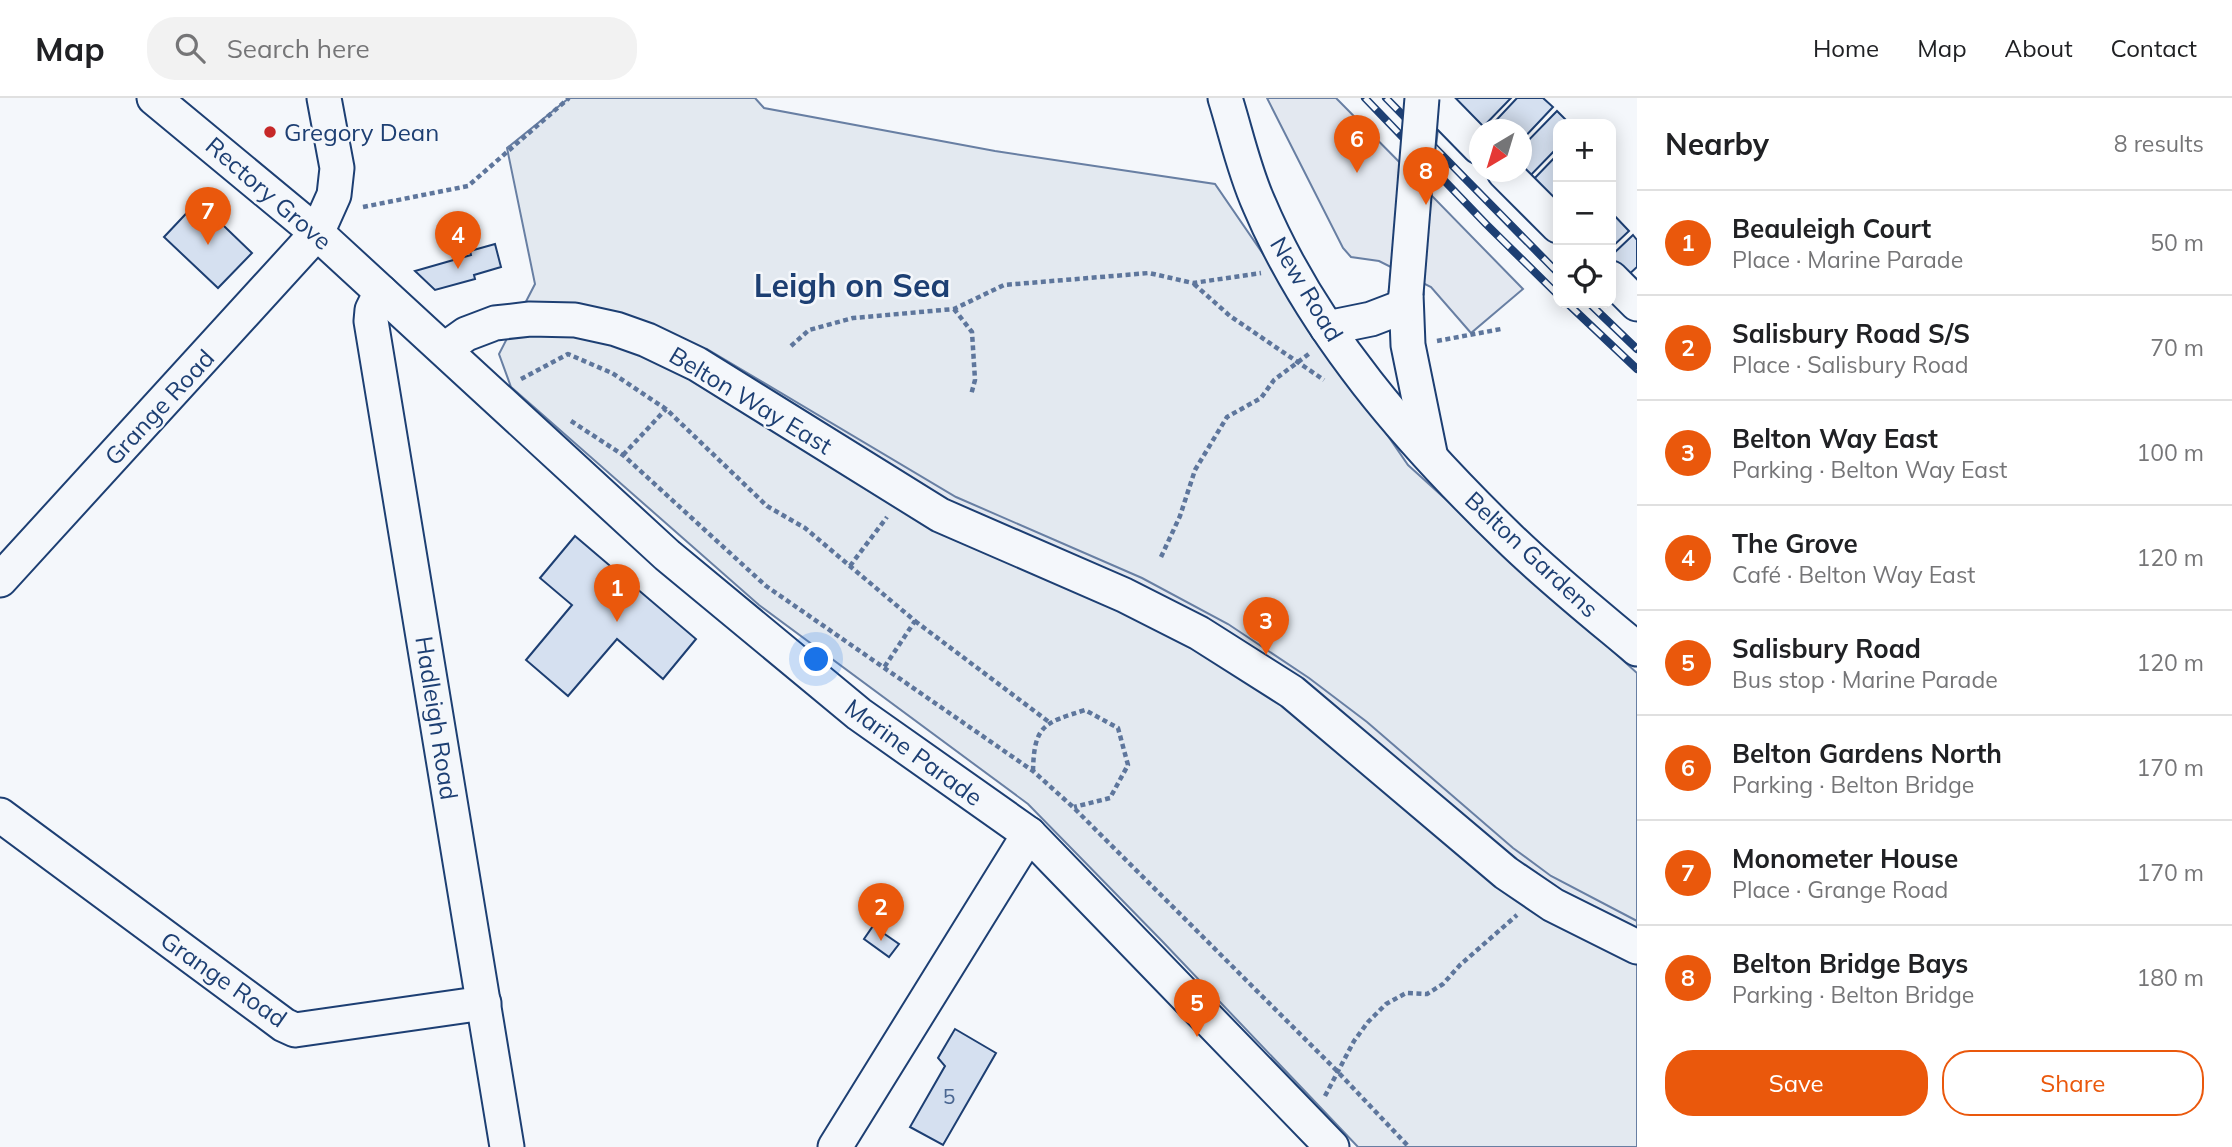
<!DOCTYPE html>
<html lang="en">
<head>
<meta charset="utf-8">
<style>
	body { margin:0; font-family:Mulish,sans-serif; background:#f2f2f2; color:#202124 }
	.controls { position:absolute; right:21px; top:21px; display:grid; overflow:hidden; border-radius:14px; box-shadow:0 4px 18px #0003 }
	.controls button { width:63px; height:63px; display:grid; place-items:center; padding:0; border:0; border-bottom:2px solid #e0e0e0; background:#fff; color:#202124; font:35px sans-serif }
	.compass { position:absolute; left:1469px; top:21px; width:63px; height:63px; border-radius:50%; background:#fff; box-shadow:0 4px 18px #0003; rotate:218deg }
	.you { position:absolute; left:817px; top:562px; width:24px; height:24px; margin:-18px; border:5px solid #fff; border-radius:50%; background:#1a73e8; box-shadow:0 0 0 10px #1a73e833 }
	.badge { display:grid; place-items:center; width:46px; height:46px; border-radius:50%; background:#ea580c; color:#fff; font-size:23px; font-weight:700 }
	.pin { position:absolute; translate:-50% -58px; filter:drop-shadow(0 2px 4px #0008) }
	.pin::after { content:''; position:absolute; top:37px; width:24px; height:21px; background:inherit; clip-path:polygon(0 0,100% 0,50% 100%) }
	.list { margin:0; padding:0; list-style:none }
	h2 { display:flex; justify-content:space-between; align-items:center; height:91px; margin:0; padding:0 28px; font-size:30px }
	h2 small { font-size:23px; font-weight:400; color:#757577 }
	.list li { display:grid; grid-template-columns:46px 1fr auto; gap:21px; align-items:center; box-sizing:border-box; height:105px; padding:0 28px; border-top:2px solid #e0e0e0 }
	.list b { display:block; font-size:26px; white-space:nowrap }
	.list p { margin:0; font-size:23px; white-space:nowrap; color:#757577 }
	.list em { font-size:23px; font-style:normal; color:#757577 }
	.actions { display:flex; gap:14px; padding:21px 28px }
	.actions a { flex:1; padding:16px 0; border:2px solid #ea580c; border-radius:28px; text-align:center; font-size:24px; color:#ea580c }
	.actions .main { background:#ea580c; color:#fff }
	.icon { flex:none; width:38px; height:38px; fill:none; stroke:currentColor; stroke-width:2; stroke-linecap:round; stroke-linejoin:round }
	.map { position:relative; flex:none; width:1637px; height:1049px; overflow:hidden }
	header { display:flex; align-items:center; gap:42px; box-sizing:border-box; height:98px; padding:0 35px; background:#fff; border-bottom:2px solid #e0e0e0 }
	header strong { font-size:33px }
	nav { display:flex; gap:38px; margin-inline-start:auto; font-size:24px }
	.search { width:490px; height:63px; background:#f2f2f2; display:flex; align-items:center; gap:18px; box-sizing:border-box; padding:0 24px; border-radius:28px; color:#757577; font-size:26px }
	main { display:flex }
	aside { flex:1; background:#fff }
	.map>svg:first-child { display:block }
</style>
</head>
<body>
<header>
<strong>Map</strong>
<div class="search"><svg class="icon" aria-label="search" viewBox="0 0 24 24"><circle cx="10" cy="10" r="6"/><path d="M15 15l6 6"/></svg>Search here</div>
<nav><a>Home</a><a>Map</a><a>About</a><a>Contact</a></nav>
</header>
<main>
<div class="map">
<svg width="1637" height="1049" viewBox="0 0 1637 1049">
	<rect width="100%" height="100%" fill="#f4f7fb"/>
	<path fill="#e3e9f0" stroke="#687fa3" stroke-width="2" d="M569 0H755L764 10 995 53 1215 86 1408 367 1637 575V1049H1358L1162 843 1028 706 759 507 511 289 499 256 535 186 507 50Z"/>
	<g fill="#e3e8f0" stroke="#687fa3" stroke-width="2">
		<path d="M1267 0H1336L1423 88 1431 18 1439 21 1431 97 1523 191 1471 235 1431 189 1379 163 1351 159 1343 150Z"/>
		<path d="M707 251 956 399 1142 480 1228 526 1309 580 1367 624 1513 750 1551 778 1637 823V833L1548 786 1507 757 1361 631 1304 587 951 407 702 260Z"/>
	</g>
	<g fill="#d5e0f0" stroke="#1d3f73" stroke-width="2">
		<path d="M1446 0H1511L1480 32Z"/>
		<path d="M1517 0H1543L1553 9 1521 43V32H1487Z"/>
		<path d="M1557 13 1570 26H1558V49L1528 80 1521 74V50Z"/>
		<path d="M1558 56V96L1551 103 1531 84Z"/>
		<path d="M198 103 252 155 218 190 164 139Z"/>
		<path d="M1611 114 1629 133 1611 150Z"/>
		<path d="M1633 137 1637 142V169L1626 179 1611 163V158Z"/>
		<path d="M495 146 501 169 474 177 475 181 435 192 415 173 471 157 470 153Z"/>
		<path d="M575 438 696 541 663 581 617 541 568 598 526 562 572 507 540 480Z"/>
		<path d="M873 828 899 846 889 859 864 841Z"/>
		<path d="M955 931 996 955 943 1047 910 1029 945 968 938 960Z"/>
	</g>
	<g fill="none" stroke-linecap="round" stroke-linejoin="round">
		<defs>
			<g id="minor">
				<path d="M154 0 317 135 667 457 859 616 1029 736 1332 1049"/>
				<path d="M1225 0C1236 35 1244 73 1259 106 1313 234 1410 344 1509 440 1549 479 1594 515 1637 551"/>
				<path d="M1431 0 1479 49"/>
				<path d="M1504 74 1558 128"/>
				<path d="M1611 180 1637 206"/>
				<path d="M381 194 372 212 371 223 507 1049"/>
				<path d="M1406 196 1408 247 1430 355"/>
				<path d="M1327 230 1371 221 1405 208"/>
				<path d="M445 251 466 236 495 225 530 221 575 222 616 231 647 242 697 266 940 417 1124 497 1199 535 1292 594 1506 775 1553 807 1637 849"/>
				<path d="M0 482 317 135 334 97 337 70 324 0"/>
				<path d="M0 717 284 927 295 932 484 905"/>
				<path d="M835 1049 1029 736"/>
			</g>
		</defs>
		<use href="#minor" stroke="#1d3f73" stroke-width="37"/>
		<g stroke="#5e769c" stroke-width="4.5" stroke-dasharray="5 3.5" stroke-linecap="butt">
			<path d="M363 109 468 88 569 0"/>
			<path d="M1194 186 1230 218 1324 282"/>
			<path d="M954 211 972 234 975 282 971 297"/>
			<path d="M1437 243 1501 231"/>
			<path d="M791 248 809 232 853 220 954 211 1004 187 1149 175 1193 185 1261 175"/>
			<path d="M521 281 568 256 612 275 666 311 767 408 805 430 915 523 883 571"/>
			<path d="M571 323 623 357 766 488 1033 673 1073 709 1337 973 1409 1049"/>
			<path d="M623 357 666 311"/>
			<path d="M1161 459 1180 418 1195 372 1227 319 1261 300 1274 282 1310 255"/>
			<path d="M850 468 887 419"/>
			<path d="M915 523 1049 624"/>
			<path d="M1033 673C1034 627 1044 625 1085 612L1118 630 1128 667 1110 700 1074 709"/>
			<path d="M1325 998 1354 943 1368 924 1386 906 1406 895 1427 896 1443 886 1460 867 1517 817"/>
		</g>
		<use href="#minor" stroke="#f4f7fb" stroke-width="33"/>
		<defs>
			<g id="rail">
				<path d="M1365 0 1486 126 1558 197"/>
				<path d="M1386 0 1558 175"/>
				<path d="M1567 205 1637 271"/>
				<path d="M1589 205 1637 251"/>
			</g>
		</defs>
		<use href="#rail" stroke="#1d3f73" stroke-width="8"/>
		<use href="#rail" stroke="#f4f7fb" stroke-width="5" stroke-dasharray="16" stroke-linecap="butt"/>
		<defs>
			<path id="minor-bridge" d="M1406 196 1422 0"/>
		</defs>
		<use href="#minor-bridge" stroke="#1d3f73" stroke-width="37" stroke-linecap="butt"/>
		<use href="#minor-bridge" stroke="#f4f7fb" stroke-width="33"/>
	</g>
	<circle fill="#c62828" stroke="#f4f7fb" stroke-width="2.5" cx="270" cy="34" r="7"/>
	<g text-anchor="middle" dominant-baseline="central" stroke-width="5" stroke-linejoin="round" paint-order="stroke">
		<g font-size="21" fill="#4b6792">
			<text x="949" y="998">5</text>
		</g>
		<g font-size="24" fill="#1d3f73" stroke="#f4f7fb" text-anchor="start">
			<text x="284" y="34">Gregory Dean</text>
		</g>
		<g font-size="24" fill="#1d3f73" stroke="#f4f7fb">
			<text transform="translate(269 95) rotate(41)">Rectory Grove</text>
			<text transform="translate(1307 191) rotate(59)">New Road</text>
			<text transform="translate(751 302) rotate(31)">Belton Way East</text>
			<text transform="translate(159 309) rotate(-47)">Grange Road</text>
			<text transform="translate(1532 456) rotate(43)">Belton Gardens</text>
			<text transform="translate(437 620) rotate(81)">Hadleigh Road</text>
			<text transform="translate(914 654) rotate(36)">Marine Parade</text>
			<text transform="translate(224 881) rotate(35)">Grange Road</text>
		</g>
		<g font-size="32" font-weight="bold" fill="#1d3f73" stroke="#f4f7fb">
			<text x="852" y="187">Leigh on Sea</text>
		</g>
	</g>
</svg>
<div class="controls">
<button>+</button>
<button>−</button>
<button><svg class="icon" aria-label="locate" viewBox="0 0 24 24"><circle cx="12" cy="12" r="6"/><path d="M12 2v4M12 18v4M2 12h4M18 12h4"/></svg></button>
</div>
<svg class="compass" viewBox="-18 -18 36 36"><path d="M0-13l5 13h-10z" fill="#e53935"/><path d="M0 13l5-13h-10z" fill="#757577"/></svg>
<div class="you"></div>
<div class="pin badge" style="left:617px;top:524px">1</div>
<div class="pin badge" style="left:881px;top:843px">2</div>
<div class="pin badge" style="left:1266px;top:557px">3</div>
<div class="pin badge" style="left:458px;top:171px">4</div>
<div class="pin badge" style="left:1197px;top:939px">5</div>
<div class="pin badge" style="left:1357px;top:75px">6</div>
<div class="pin badge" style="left:208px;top:147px">7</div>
<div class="pin badge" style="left:1426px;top:107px">8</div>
</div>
<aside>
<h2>Nearby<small>8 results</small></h2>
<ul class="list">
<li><span class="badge">1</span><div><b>Beauleigh Court</b><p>Place · Marine Parade</p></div><em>50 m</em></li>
<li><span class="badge">2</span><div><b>Salisbury Road S/S</b><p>Place · Salisbury Road</p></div><em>70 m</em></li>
<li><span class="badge">3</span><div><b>Belton Way East</b><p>Parking · Belton Way East</p></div><em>100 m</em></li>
<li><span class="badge">4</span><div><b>The Grove</b><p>Café · Belton Way East</p></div><em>120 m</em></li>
<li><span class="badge">5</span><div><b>Salisbury Road</b><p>Bus stop · Marine Parade</p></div><em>120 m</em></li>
<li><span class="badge">6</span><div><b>Belton Gardens North</b><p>Parking · Belton Bridge</p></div><em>170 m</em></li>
<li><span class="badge">7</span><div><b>Monometer House</b><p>Place · Grange Road</p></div><em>170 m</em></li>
<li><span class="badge">8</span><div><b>Belton Bridge Bays</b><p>Parking · Belton Bridge</p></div><em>180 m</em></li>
</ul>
<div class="actions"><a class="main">Save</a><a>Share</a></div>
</aside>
</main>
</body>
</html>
